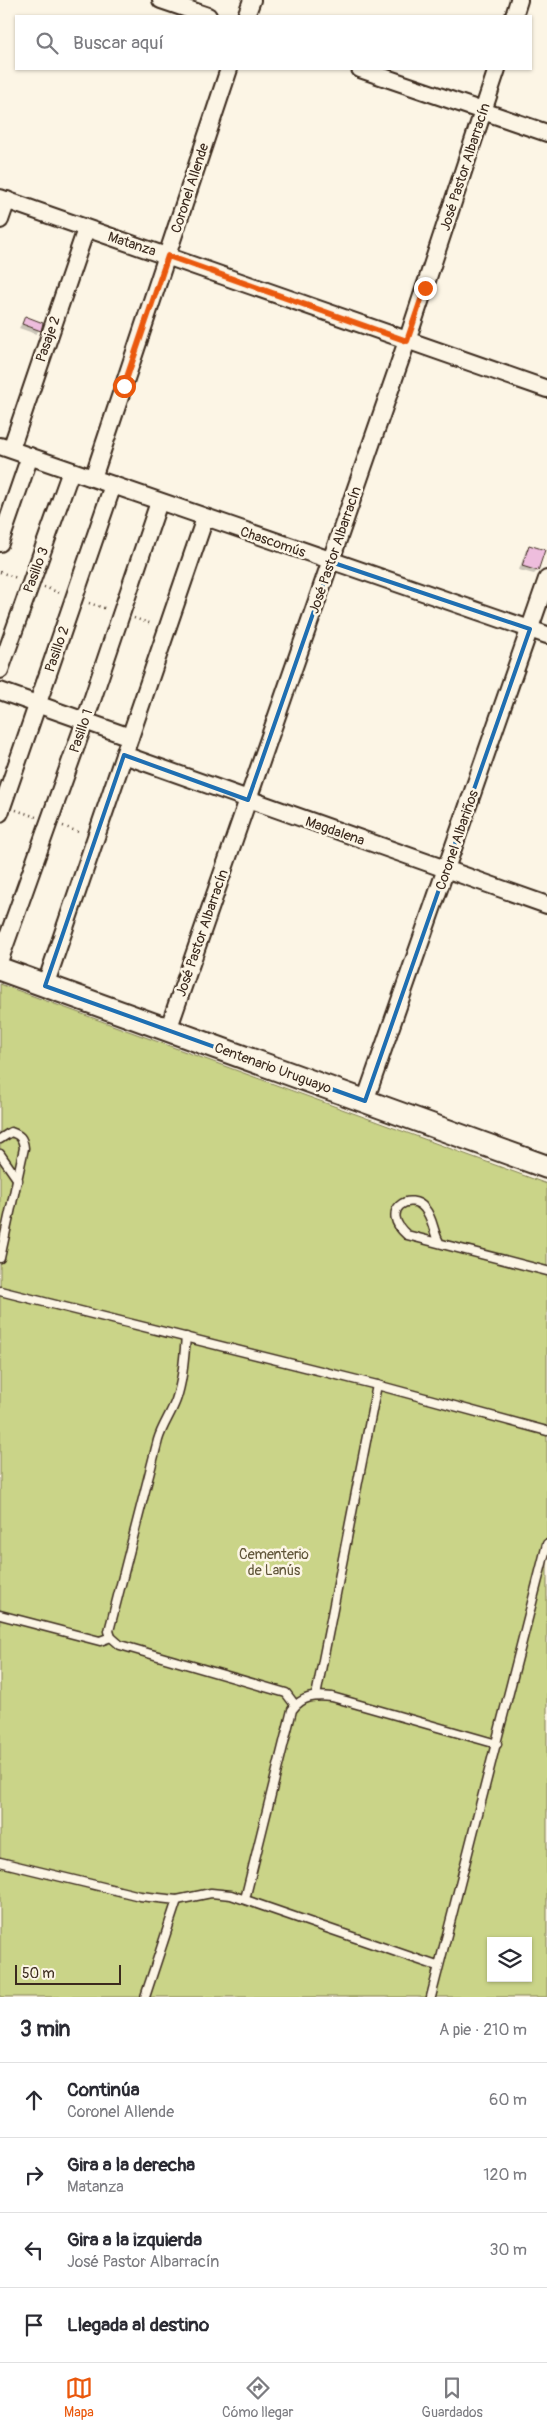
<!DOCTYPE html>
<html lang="es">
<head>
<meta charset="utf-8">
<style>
	body { margin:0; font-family:Pangolin,sans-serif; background:#f2f2f3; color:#2b2b33 }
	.controls { position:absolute; right:15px; bottom:15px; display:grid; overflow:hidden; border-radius:0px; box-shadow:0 1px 4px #0004 }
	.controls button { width:45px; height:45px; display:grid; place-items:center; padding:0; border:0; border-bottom:1px solid #e1e1e2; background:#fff; color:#2b2b33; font:25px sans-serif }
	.scale { position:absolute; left:15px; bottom:12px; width:106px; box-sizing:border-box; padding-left:5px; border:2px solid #3b2a1e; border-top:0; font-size:14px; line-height:18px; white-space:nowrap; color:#3b2a1e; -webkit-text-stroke:4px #fcf5e5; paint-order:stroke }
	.stop { position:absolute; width:15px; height:15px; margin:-11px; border:4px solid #ea580c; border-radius:50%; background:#fff }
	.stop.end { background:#ea580c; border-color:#fff; box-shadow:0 1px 5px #0008 }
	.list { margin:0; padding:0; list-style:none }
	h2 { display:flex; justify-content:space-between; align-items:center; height:65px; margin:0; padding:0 20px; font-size:21px }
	h2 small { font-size:16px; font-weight:400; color:#7c7c81 }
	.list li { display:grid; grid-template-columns:32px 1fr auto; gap:15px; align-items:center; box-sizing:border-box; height:75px; padding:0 20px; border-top:1px solid #e1e1e2 }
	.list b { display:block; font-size:19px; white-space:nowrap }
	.list p { margin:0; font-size:16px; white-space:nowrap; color:#7c7c81 }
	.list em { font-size:16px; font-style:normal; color:#7c7c81 }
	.icon { flex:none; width:28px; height:28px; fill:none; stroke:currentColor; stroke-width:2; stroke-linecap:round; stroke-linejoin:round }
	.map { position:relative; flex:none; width:547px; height:1997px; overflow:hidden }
	.search { position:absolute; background:#fff; box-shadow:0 1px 4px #0004; left:15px; right:15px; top:15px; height:55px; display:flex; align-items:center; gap:12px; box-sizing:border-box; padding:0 18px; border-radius:0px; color:#7c7c81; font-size:19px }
	.sheet { height:365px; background:#fff }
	nav { display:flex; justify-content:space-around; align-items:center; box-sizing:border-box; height:70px; border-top:1px solid #e1e1e2; background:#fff; font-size:14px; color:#7c7c81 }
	nav a { display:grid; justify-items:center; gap:2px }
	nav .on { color:#ea580c }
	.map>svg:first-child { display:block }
</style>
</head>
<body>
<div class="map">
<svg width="547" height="1997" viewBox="0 0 547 1997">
	<rect width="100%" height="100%" fill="#fcf5e5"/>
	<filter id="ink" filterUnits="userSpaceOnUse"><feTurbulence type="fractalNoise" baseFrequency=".02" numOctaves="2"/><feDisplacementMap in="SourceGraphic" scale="10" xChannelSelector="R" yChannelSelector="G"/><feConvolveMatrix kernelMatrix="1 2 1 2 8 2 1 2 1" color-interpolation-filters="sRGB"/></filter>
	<g filter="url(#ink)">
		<path fill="#cad488" stroke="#827f53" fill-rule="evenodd" d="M0 984 547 1184V1997H0ZM491 1941H528V1978H491Z"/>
		<g fill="#0003">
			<path d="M25 318 39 330 36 334 19 328Z"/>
			<path d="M529 546 537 571 534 574 519 570 526 550Z"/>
		</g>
		<g fill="#eebddd" stroke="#3b2a1e">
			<path d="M25 316 43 323 41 331 22 324Z"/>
			<path d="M529 545 545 550 538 571 522 566Z"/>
		</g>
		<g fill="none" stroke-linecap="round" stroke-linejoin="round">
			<defs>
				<g id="lane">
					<path d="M0 1139 11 1132C20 1135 23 1138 24 1148L0 1258"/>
					<path d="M0 1154 18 1180"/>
					<path d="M439 1242C433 1232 433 1218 425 1209 411 1190 378 1210 407 1235L547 1271"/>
					<path d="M0 1291 377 1385 547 1431"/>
					<path d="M186 1337C184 1358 183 1380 176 1400 171 1414 162 1426 158 1440L109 1631 111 1637 120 1645 286 1693 295 1705"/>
					<path d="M0 1615 100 1641 111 1637"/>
					<path d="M316 1696 377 1385"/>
					<path d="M0 1862 140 1896 177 1900 211 1893 231 1895 437 1966"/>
					<path d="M245 1899 292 1710C302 1696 315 1695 332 1697L497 1744"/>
					<path d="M145 1997 177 1900"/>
					<path d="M431 1997 547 1544"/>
				</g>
				<g id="street">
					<path d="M161 0 208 16"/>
					<path d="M246 16 252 0"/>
					<path d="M514 16 519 0"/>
					<path d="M360 69 547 133"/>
					<path d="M0 198 547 389"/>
					<path d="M0 220 7 200"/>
					<path d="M0 446 547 635"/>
					<path d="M11 449 86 229"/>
					<path d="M93 478 229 69"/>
					<path d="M0 543 30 456"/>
					<path d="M0 670 71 471"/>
					<path d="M0 691 130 737"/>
					<path d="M124 755 547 905"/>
					<path d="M0 813 113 485"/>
					<path d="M0 959 85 721 159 502"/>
					<path d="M45 986 205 518"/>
					<path d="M168 1030 407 341 497 69"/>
					<path d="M365 1101 547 579"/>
				</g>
				<path id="secondary" d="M0 969 547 1167"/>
			</defs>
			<use href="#lane" stroke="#3b2a1e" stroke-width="11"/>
			<use href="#street" stroke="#3b2a1e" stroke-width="20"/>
			<use href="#secondary" stroke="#3b2a1e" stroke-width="26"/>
			<g stroke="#3b2a1e" stroke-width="2.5" stroke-dasharray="1 4" stroke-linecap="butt">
				<path d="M0 572 17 578"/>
				<path d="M44 587 60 593"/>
				<path d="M89 603 107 609"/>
				<path d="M134 618 152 624"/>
				<path d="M16 810 36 817"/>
				<path d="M63 826 81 833"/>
			</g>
			<use href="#lane" stroke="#fcf5e5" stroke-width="8"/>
			<use href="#street" stroke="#fcf5e5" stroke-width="16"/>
			<use href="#secondary" stroke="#fcf5e5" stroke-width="22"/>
		</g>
	</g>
	<g fill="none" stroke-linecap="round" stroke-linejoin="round" filter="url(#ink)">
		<path stroke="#ea580c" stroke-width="6" d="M124 386 168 256 407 341 425 288"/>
	</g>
	<path fill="none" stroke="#1f6fb2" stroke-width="4" stroke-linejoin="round" d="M331 562 530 629 365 1101 45 986 124 755 248 800Z"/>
	<g text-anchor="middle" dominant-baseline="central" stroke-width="5" stroke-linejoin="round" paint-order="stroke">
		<g font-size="14" fill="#3b2a1e" stroke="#fcf5e5">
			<text transform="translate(465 167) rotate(-72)">José Pastor Albarracín</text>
			<text transform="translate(190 188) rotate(-72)">Coronel Allende</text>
			<text transform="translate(132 244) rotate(18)">Matanza</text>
			<text transform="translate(48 339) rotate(-71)">Pasaje 2</text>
			<text transform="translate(273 542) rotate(19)">Chascomús</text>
			<text transform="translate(335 550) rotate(-71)">José Pastor Albarracín</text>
			<text transform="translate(36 570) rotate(-70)">Pasillo 3</text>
			<text transform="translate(57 649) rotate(-71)">Pasillo 2</text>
			<text transform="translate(81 731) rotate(-71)">Pasillo 1</text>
			<text transform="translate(335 831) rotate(19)">Magdalena</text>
			<text transform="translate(457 840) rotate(-71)">Coronel Albariños</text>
			<text transform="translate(202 933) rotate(-71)">José Pastor Albarracín</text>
			<text transform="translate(273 1068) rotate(20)">Centenario Uruguayo</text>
		</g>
		<g font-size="14" fill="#5f5438" stroke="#fcf5e5">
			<text x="274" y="1554">Cementerio<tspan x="274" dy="16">de Lanús</tspan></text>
		</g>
	</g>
</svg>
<div class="controls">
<button><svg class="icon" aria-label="layers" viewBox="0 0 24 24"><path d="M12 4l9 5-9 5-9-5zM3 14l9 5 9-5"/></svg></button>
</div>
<div class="scale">50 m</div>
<div class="stop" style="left:124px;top:386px"></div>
<div class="stop end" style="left:425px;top:288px"></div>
<div class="search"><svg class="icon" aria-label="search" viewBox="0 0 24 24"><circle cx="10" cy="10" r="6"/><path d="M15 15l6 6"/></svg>Buscar aquí</div>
</div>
<section class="sheet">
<h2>3 min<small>A pie · 210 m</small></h2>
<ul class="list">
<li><svg class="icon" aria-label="ahead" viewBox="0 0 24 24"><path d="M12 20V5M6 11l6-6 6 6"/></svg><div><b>Continúa</b><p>Coronel Allende</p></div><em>60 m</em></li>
<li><svg class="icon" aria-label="right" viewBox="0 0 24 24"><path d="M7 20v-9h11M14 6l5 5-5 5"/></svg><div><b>Gira a la derecha</b><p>Matanza</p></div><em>120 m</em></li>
<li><svg class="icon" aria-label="left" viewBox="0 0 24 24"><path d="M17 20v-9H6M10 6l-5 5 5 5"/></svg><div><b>Gira a la izquierda</b><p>José Pastor Albarracín</p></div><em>30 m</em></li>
<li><svg class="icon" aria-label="arrive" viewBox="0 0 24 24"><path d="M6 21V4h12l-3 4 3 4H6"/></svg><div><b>Llegada al destino</b></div></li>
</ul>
</section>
<nav>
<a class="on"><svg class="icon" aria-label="map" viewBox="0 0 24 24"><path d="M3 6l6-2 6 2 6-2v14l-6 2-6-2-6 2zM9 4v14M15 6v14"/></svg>Mapa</a>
<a><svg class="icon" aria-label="directions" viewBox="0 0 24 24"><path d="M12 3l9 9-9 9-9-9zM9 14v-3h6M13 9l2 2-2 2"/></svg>Cómo llegar</a>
<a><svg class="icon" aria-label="saved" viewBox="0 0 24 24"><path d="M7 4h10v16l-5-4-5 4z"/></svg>Guardados</a>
</nav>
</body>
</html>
